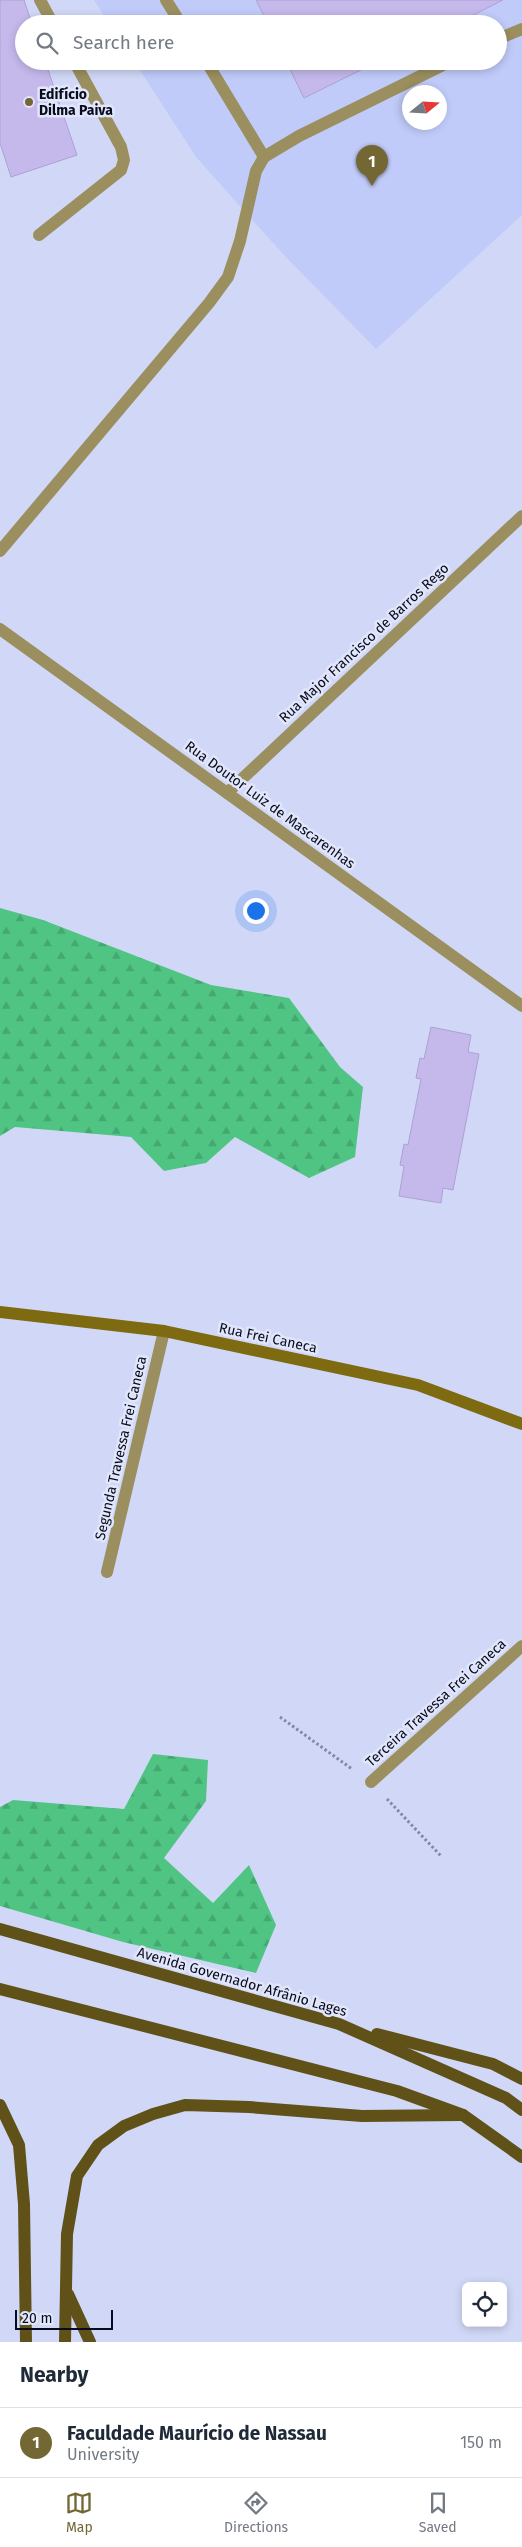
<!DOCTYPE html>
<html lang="en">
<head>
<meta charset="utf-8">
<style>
	body { margin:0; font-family:"Fira Sans",sans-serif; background:#f6f6f7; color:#1f2937 }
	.controls { position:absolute; right:15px; bottom:15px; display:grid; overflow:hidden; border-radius:8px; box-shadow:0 2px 8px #0003 }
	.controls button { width:45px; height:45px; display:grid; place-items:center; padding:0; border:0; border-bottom:1px solid #e0e1e3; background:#fff; color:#1f2937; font:25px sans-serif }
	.compass { position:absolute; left:402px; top:85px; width:45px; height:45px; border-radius:50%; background:#fff; box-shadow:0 2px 8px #0003; rotate:72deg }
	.scale { position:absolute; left:15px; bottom:12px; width:98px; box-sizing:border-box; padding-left:5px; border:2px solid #080b1c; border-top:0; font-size:14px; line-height:18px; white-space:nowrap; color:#080b1c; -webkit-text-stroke:4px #e1e6fb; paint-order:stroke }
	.you { position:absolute; left:255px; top:910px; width:18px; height:18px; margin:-12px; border:4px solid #fff; border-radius:50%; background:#1a73e8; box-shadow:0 0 0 8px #1a73e833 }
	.badge { display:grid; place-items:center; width:32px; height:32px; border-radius:50%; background:#736734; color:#fff; font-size:16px; font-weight:700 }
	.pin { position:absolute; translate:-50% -41px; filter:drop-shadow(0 1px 2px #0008) }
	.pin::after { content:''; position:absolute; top:26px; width:18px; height:15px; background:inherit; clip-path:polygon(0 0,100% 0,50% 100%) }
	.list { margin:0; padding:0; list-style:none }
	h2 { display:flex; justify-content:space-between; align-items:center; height:65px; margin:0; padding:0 20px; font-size:21px }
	h2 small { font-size:16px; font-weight:400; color:#747a83 }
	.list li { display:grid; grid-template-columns:32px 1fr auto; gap:15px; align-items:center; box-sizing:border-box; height:70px; padding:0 20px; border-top:1px solid #e0e1e3 }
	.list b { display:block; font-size:19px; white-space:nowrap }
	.list p { margin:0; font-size:16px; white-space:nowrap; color:#747a83 }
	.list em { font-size:16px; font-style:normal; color:#747a83 }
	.icon { flex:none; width:28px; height:28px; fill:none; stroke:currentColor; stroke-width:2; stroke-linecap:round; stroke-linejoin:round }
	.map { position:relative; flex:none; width:522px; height:2342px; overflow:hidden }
	.search { position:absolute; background:#fff; box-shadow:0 2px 8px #0003; left:15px; right:15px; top:15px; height:55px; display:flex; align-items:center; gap:12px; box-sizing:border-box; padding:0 18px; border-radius:28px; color:#747a83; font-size:19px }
	.sheet { height:135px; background:#fff }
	nav { display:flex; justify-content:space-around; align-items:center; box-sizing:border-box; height:70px; border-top:1px solid #e0e1e3; background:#fff; font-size:14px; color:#747a83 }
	nav a { display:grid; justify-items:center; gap:2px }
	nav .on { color:#736734 }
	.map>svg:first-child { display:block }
</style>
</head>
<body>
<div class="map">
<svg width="522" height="2342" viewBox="0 0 522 2342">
	<defs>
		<pattern id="forest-firs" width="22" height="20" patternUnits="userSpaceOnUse" patternTransform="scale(1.25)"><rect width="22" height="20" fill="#50c583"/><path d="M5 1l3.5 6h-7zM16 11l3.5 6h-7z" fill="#44a871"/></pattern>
	</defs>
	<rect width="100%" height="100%" fill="#d1d8f7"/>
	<path fill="#c1cbf9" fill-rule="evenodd" d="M94 0H522V215L376 349 281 252 196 157 134 61H498V24H109ZM410 92H440V122H410Z"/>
	<g fill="url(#forest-firs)">
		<path d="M0 908 43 920 211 985 289 998 340 1067 363 1087 355 1157 309 1178 235 1137 206 1163 164 1171 131 1137 15 1127 0 1136Z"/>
		<path d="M153 1754 208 1760 206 1801 164 1858 213 1903 249 1865 276 1925 256 1973 123 1942 0 1906V1807L13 1800 124 1809Z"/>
	</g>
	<g fill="#c5b9ec" stroke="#ada1d3">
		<path d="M0 0H24L32 24H24V61H45L77 155 11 177 0 143Z"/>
		<path d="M256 0H503L455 24H268Z"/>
		<path d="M286 61H379L304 98Z"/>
		<path d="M431 1027 471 1035 468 1052 479 1054 453 1190 443 1188 441 1203 399 1196 404 1166 400 1165 404 1144 408 1145 421 1079 416 1078 420 1058 424 1059Z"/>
	</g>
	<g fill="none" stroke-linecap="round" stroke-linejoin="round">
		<g stroke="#8388a1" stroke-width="3" stroke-dasharray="2.5 2.5" stroke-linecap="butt">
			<path d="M280 1717 352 1769"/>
			<path d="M387 1799 441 1856"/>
		</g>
		<g stroke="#9b8f5f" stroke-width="12">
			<path d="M40 0 53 24"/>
			<path d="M166 0 181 24"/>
			<path d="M498 39 522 29"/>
			<path d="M206 61 264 157"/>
			<path d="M39 235 121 170 124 160 121 147 74 61"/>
			<path d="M0 551 209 303 228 277 240 241 256 171 264 157 299 136 451 61"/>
		</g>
		<g stroke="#9b8f5f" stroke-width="12">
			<path d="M0 629 522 1006"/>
			<path d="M227 793 522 516"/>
			<path d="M107 1572 164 1331"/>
			<path d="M371 1782 522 1646"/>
		</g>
		<path stroke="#7d6a11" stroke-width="12" d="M0 1312 164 1331 418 1385 522 1424"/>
		<g stroke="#5f5118" stroke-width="12">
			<path d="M0 1929 339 2024 506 2098 522 2110"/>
			<path d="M0 1989 397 2091 463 2115 522 2157"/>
			<path d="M377 2034 493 2064 522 2079"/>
			<path d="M0 2105 19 2145 24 2204 26 2342"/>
			<path d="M68 2294 90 2342"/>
			<path d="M65 2342 67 2234 77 2176 98 2145 124 2126 153 2114 185 2105 249 2107 362 2116 463 2115"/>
		</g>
	</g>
	<circle fill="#736734" stroke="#e1e6fb" stroke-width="2" cx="29" cy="102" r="5"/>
	<g text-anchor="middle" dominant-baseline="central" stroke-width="5" stroke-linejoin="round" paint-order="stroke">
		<g font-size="14" font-weight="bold" fill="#080b1c" stroke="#e1e6fb" text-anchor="start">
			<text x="39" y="94">Edifício<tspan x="39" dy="16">Dilma Paiva</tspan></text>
		</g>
		<g font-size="14" fill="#080b1c" stroke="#e1e6fb">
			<text transform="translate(364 643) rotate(-43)">Rua Major Francisco de Barros Rego</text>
			<text transform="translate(270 805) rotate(36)">Rua Doutor Luiz de Mascarenhas</text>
			<text transform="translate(268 1338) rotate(12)">Rua Frei Caneca</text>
			<text transform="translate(121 1448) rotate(-77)">Segunda Travessa Frei Caneca</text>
			<text transform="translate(436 1703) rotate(-42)">Terceira Travessa Frei Caneca</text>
			<text transform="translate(242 1982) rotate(16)">Avenida Governador Afrânio Lages</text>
		</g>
	</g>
</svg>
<div class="controls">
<button><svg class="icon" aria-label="locate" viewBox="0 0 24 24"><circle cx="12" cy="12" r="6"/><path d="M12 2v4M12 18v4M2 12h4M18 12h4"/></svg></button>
</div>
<svg class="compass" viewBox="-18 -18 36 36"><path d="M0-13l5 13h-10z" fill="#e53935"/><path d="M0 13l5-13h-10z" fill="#747a83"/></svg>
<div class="scale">20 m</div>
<div class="you"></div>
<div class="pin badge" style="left:372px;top:186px">1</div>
<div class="search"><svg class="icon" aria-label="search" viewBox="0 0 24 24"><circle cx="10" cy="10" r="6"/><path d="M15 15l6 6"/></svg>Search here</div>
</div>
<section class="sheet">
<h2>Nearby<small></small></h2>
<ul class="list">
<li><span class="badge">1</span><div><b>Faculdade Maurício de Nassau</b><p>University</p></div><em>150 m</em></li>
</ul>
</section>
<nav>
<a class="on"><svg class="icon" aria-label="map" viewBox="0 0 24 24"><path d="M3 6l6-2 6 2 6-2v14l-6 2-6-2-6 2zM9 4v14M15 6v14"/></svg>Map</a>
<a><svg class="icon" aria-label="directions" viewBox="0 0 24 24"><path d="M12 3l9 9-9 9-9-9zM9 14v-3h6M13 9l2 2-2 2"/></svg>Directions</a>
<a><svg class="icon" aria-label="saved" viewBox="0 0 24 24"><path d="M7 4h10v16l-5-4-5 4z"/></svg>Saved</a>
</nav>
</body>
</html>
